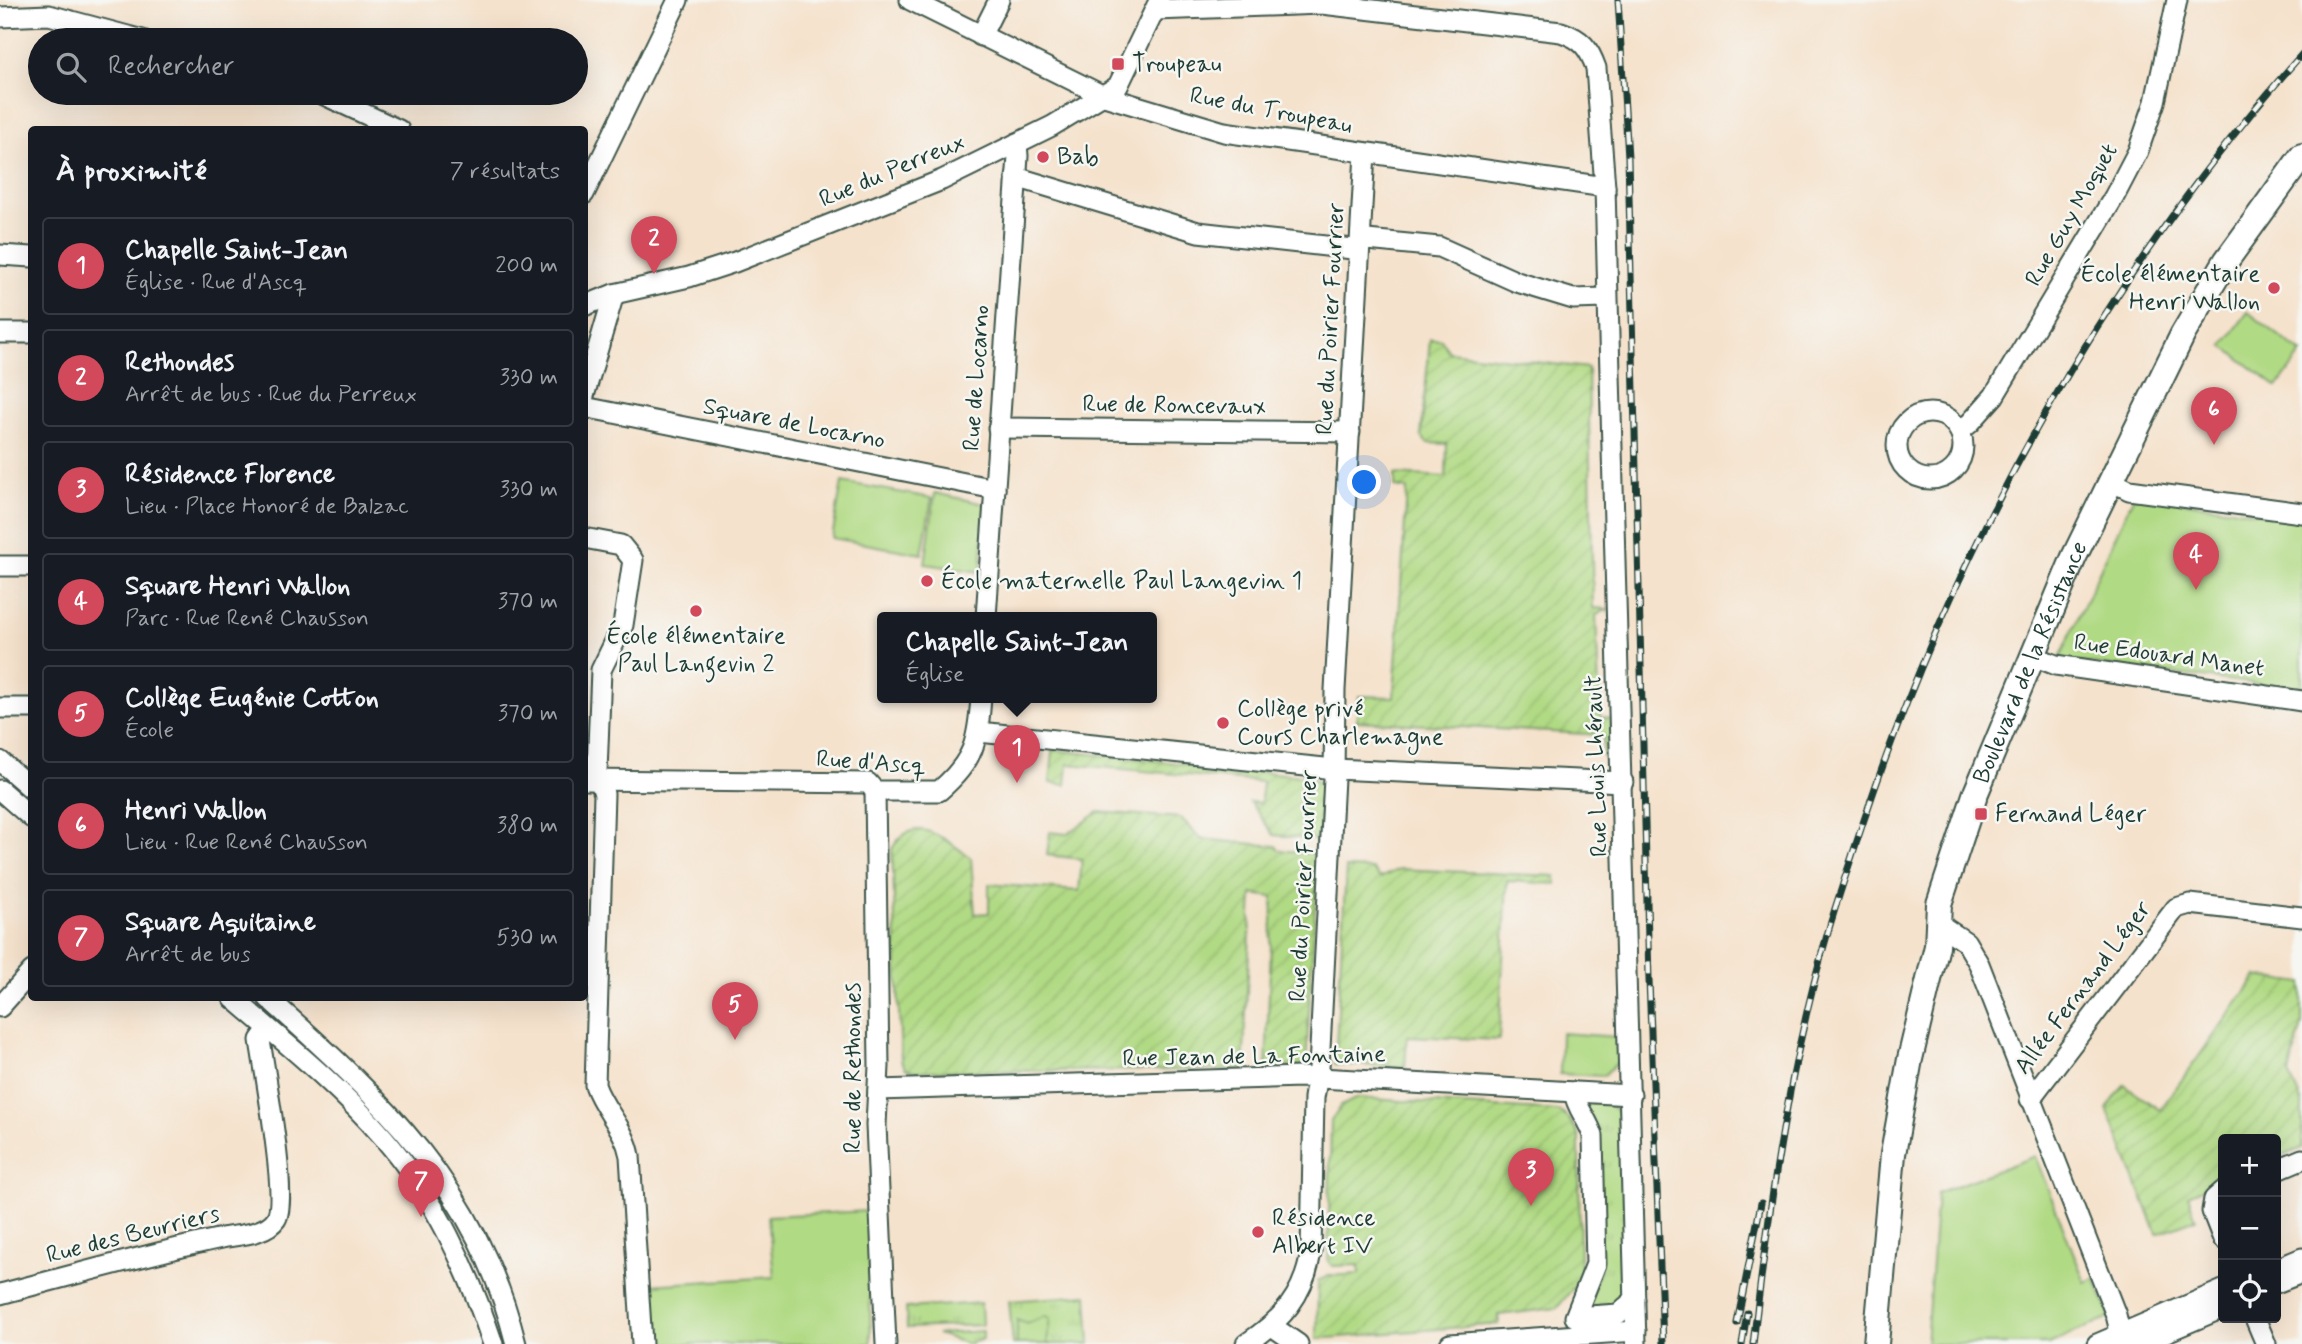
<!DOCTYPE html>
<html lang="fr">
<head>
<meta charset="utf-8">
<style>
	body { margin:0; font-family:Mynerve,sans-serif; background:#20242c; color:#f1f3f6 }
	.controls { position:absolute; right:21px; bottom:21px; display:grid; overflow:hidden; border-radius:7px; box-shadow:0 7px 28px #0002 }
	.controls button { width:63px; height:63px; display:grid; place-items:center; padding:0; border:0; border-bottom:2px solid #363941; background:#171b24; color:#f1f3f6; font:35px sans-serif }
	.you { position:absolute; left:1365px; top:483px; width:24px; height:24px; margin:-18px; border:5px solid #fff; border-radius:50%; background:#1a73e8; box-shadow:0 0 0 10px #1a73e833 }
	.badge { display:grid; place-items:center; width:46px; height:46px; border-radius:50%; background:#d1495b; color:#fff; font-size:23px; font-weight:700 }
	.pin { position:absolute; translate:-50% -58px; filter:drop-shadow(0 2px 4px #0008) }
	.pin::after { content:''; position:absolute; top:37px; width:24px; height:21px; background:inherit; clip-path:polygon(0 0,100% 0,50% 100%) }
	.popup { position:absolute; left:877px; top:612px; width:280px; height:91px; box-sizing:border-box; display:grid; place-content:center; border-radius:7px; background:#171b24; filter:drop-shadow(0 2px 5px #0005); font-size:23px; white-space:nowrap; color:#9ea1a6 }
	.popup b { font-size:26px; color:#f1f3f6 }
	.popup::after { content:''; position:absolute; left:50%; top:100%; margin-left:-14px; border:14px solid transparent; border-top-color:#171b24 }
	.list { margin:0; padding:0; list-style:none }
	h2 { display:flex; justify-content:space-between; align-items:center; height:91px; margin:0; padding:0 28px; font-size:30px }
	h2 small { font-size:23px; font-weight:400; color:#9ea1a6 }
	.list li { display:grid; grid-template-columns:46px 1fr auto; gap:21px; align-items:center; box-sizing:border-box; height:98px; margin:0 14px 14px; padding:0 14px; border:2px solid #363941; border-radius:7px }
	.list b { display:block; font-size:26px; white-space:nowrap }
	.list p { margin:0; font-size:23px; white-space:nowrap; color:#9ea1a6 }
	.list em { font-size:23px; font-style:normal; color:#9ea1a6 }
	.icon { flex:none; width:38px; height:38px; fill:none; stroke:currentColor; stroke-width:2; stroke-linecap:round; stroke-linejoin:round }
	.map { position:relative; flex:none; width:2302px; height:1344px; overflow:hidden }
	.search { position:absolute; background:#171b24; box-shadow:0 7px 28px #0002; left:28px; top:28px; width:560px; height:77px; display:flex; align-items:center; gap:18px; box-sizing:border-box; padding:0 24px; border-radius:38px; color:#9ea1a6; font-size:26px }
	.panel { position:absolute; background:#171b24; box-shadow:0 7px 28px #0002; left:28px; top:126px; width:560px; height:875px; border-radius:7px }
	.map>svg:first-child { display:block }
</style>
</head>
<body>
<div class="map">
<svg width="2302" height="1344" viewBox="0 0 2302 1344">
	<defs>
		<pattern id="grass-tufts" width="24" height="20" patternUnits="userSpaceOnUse" patternTransform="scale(1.75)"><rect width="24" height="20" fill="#b1da84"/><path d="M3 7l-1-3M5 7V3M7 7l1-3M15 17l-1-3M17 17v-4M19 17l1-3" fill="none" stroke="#98bc73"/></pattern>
		<pattern id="garden-furrows" width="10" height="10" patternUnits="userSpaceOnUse" patternTransform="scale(1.75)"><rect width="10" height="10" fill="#b1da84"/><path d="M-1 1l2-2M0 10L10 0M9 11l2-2" fill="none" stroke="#98bc73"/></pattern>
	</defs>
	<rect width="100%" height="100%" fill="#f6f6f2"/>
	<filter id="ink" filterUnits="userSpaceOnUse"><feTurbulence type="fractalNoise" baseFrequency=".0143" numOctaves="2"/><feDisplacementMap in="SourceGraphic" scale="14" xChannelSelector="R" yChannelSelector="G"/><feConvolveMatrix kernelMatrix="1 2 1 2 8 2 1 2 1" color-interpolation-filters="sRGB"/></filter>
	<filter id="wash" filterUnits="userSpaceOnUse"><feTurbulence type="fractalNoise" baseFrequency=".00686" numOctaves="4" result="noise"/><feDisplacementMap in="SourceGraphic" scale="28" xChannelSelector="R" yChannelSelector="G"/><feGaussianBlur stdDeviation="1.57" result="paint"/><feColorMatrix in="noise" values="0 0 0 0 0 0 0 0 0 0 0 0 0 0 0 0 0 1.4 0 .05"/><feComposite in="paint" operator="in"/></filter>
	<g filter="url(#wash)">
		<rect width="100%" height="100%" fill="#f5e2cc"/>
		<g fill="url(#grass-tufts)" stroke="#688c5c" stroke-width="2">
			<path d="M1581 1100 1607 1102 1624 1118 1626 1304 1589 1307 1599 1269Z"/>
			<path d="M1087 1295 1090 1344H1013L1009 1301Z"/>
			<path d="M981 1303 982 1325 907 1328 906 1308Z"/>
			<path d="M983 1331V1339L968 1344 937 1334Z"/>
		</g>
		<g fill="#b1da84" stroke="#688c5c" stroke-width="2">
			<path d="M2248 312 2302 353 2277 387 2223 346Z"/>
			<path d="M842 482 932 498 922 554 832 538Z"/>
			<path d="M935 493 985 504 981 572 925 564Z"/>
			<path d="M2134 495 2302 519V689L2059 660Z"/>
			<path d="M1561 1033 1619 1037 1620 1060 1603 1076 1560 1074Z"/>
			<path d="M2035 1156 2085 1282 2095 1278 2110 1317 2049 1344H1926L1937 1193Z"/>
			<path d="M868 1211 871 1344H654L650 1285 774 1277 768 1216Z"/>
			<path d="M1045 1316 1050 1318 1047 1342 1050 1344H1017V1320L1027 1324Z"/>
		</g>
		<g fill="url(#garden-furrows)" stroke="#688c5c" stroke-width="2">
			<path d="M1430 339 1442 340 1449 352 1588 368 1593 608 1608 609 1596 615 1600 717 1611 719 1613 758 1603 757V735L1357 721 1359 696 1394 697 1407 489 1395 487V474L1446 477 1447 444 1427 443 1421 436Z"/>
			<path d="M1053 750 1311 777 1322 785 1319 840 1274 835 1250 802 1261 803 1262 782 1068 764 1066 785 1050 783Z"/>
			<path d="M1099 812 1181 818 1201 839 1276 846 1279 850 1318 854 1306 1066 1266 1067 1273 897 1252 894 1243 1070 913 1071 906 1069 901 1060 892 849C914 810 946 840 971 858L975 914 989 913V884L1079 891 1082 859 1047 855 1050 832 1067 834Z"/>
			<path d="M1346 868 1372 869 1380 878 1399 869 1556 876V884L1507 881 1499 1040 1407 1036 1405 1067 1335 1064Z"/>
			<path d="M2257 976 2302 983V1024L2289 1074 2302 1103V1148L2276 1159V1139H2223V1180L2188 1195 2196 1219 2157 1234 2107 1109 2124 1085 2160 1110Z"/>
			<path d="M1357 1098 1558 1111C1569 1117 1576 1126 1579 1139L1580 1275 1576 1284 1557 1308 1499 1315V1324L1317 1339 1318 1281 1328 1276 1359 1274V1265L1332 1266 1328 1261 1331 1121 1341 1106Z"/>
		</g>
	</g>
	<g filter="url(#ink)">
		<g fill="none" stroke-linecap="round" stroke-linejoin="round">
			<defs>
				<g id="minor">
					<path d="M910 0 1104 96 1224 132 1605 187"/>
					<path d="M1155 10 1322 4 1561 32C1582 39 1589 48 1596 68L1605 187 1636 1344"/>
					<path d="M0 17 49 15 143 40"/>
					<path d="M981 36 999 0"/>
					<path d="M320 93 399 130"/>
					<path d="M1016 177 1198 232 1353 249 1367 240 1439 247 1517 282 1573 299 1606 298"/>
					<path d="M584 194 678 0"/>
					<path d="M0 255 32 257"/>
					<path d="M584 306 614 294 689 277 735 262 942 180 1052 126 1118 86 1159 1"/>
					<path d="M0 333H32"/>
					<path d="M584 396 614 294"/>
					<path d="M584 407 995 489"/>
					<circle cx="1930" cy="446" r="33"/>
					<path d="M998 428 1350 432"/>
					<path d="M1960 431 1970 423 1994 396 2114 197 2138 151 2155 102 2177 0"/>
					<path d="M2111 481 2129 490 2302 513"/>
					<path d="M584 538 621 545 633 560 623 625 601 670 597 772 604 794 595 1085C604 1111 625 1128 630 1156L642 1344"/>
					<path d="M0 566H32"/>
					<path d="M986 617 1018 156 1017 143"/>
					<path d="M2031 655 2056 665 2302 701"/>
					<path d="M0 708H32"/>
					<path d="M979 732 1334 769 1623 782"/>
					<path d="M0 761 32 789"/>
					<path d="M584 780 868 783 875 791"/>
					<path d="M0 790 32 818"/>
					<path d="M875 791 879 1066 876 1125 886 1344"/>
					<path d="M875 791H939C974 761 978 742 981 697"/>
					<path d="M1939 924 1966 942 1979 964 2116 1315 2123 1344"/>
					<path d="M233 998C284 1042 339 1086 383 1137 435 1197 468 1269 493 1344"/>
					<path d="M268 998C383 1101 477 1187 516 1344"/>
					<path d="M0 1007 32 971"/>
					<path d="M878 1090 1301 1077 1631 1095"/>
					<path d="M1574 1092C1576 1108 1588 1119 1593 1136L1596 1264 1575 1317 1618 1314 1635 1299"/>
					<path d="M2030 1099 2176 908 2190 904 2302 917"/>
					<path d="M2276 1170 2302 1159"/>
					<path d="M2223 1191 2214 1199 2212 1211 2223 1239"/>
					<path d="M2276 1269 2302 1258"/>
					<path d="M2276 1283 2302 1273"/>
					<path d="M0 1294C74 1275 147 1254 222 1238 238 1235 266 1234 276 1219 289 1200 264 1069 260 1040L268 1029"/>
					<path d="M2255 1318 2266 1344"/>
					<path d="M1272 1326 1298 1344"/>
					<path d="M1246 1344C1282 1320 1304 1296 1311 1252L1314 1098 1319 1068 1334 778 1335 690 1365 153"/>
					<path d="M1450 1344 1636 1331"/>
					<path d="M2097 1344 2223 1290"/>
					<path d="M2138 1344 2223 1308"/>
				</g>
				<g id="major">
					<path id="s1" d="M1876 1344 1893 1154 1910 1059 1937 946 1939 904 1975 795 2074 557 2183 334 2226 261 2302 156"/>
				</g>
			</defs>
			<use href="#minor" stroke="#3f564b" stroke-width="23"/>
			<use href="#major" stroke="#3f564b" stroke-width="28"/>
			<use href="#minor" stroke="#fff" stroke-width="19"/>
			<use href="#major" stroke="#fff" stroke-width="24"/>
			<defs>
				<g id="rail">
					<path d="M1618 0 1628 157 1649 980 1663 1344"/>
					<path d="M1737 1323 1761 1203"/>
					<path d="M1742 1344 1747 1313"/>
					<path d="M1753 1344C1767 1225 1783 1107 1812 991 1826 933 1845 877 1864 820 1958 539 2105 276 2302 54"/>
				</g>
			</defs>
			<use href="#rail" stroke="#1f3d34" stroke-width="7"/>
			<use href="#rail" stroke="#f6f6f2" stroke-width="4.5" stroke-dasharray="13" stroke-linecap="butt"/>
		</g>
	</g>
	<g fill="#d1495b" stroke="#f6f6f2" stroke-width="2.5">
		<rect x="1111" y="57" width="14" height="14" rx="3.5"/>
		<circle cx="1043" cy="157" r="7"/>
		<circle cx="2274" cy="288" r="7"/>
		<circle cx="927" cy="581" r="7"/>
		<circle cx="696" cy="611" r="7"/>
		<circle cx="1223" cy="723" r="7"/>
		<rect x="1974" y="807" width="14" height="14" rx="3.5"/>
		<circle cx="1258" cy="1232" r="7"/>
	</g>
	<g text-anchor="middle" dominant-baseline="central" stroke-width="5" stroke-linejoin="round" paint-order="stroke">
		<g font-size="24" fill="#1f3d34" stroke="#f6f6f2" text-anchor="start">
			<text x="1132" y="64">Troupeau</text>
			<text x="1057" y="157">Bab</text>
			<text x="2260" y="274" text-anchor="end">École élémentaire<tspan x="2260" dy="28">Henri Wallon</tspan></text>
			<text x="941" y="581">École maternelle Paul Langevin 1</text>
			<text x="696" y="636" text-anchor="middle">École élémentaire<tspan x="696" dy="28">Paul Langevin 2</tspan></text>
			<text x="1237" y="709">Collège privé<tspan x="1237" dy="28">Cours Charlemagne</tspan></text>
			<text x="1995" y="814">Fernand Léger</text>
			<text x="1272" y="1218">Résidence<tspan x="1272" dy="28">Albert IV</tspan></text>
		</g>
		<g font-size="24" fill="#1f3d34" stroke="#f6f6f2">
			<text transform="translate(1271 111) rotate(11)">Rue du Troupeau</text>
			<text transform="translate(892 171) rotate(-23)">Rue du Perreux</text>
			<text transform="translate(2072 215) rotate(-60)">Rue Guy Moquet</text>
			<text transform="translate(1331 319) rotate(-87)">Rue du Poirier Fourrier</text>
			<text transform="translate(977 378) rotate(-86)">Rue de Locarno</text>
			<text transform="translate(1174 406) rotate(1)">Rue de Roncevaux</text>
			<text transform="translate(794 424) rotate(11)">Square de Locarno</text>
			<text transform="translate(2169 656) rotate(8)">Rue Edouard Manet</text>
			<text stroke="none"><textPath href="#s1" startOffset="704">Boulevard de la Résistance</textPath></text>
			<text transform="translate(871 763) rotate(4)">Rue d'Ascq</text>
			<text transform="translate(1597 766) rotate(-92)">Rue Louis Lhérault</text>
			<text transform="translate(1304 886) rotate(-87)">Rue du Poirier Fourrier</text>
			<text transform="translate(2083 988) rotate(-53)">Allée Fernand Léger</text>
			<text transform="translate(1254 1057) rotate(-1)">Rue Jean de La Fontaine</text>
			<text transform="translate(853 1068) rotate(-90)">Rue de Rethondes</text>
			<text transform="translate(133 1235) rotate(-14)">Rue des Beurriers</text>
		</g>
	</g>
</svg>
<div class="controls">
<button>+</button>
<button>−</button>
<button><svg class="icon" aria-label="locate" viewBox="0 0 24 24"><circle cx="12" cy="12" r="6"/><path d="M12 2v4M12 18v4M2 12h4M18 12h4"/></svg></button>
</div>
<div class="you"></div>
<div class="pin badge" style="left:1017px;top:783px">1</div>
<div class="popup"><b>Chapelle Saint-Jean</b>Église</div>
<div class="pin badge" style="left:654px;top:274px">2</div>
<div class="pin badge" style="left:1531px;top:1206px">3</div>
<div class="pin badge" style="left:2196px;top:590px">4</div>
<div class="pin badge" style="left:735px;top:1040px">5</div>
<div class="pin badge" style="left:2214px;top:445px">6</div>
<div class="pin badge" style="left:421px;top:1217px">7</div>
<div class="search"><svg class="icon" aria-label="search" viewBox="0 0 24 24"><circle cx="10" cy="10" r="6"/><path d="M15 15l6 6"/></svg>Rechercher</div>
<section class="panel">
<h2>À proximité<small>7 résultats</small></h2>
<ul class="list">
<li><span class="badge">1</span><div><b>Chapelle Saint-Jean</b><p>Église · Rue d'Ascq</p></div><em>200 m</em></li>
<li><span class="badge">2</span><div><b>Rethondes</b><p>Arrêt de bus · Rue du Perreux</p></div><em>330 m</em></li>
<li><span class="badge">3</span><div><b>Résidence Florence</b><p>Lieu · Place Honoré de Balzac</p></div><em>330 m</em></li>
<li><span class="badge">4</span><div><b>Square Henri Wallon</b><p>Parc · Rue René Chausson</p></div><em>370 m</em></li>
<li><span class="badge">5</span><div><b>Collège Eugénie Cotton</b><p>École</p></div><em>370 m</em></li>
<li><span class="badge">6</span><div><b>Henri Wallon</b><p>Lieu · Rue René Chausson</p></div><em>380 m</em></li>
<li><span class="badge">7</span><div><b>Square Aquitaine</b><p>Arrêt de bus</p></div><em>530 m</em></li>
</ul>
</section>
</div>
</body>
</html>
